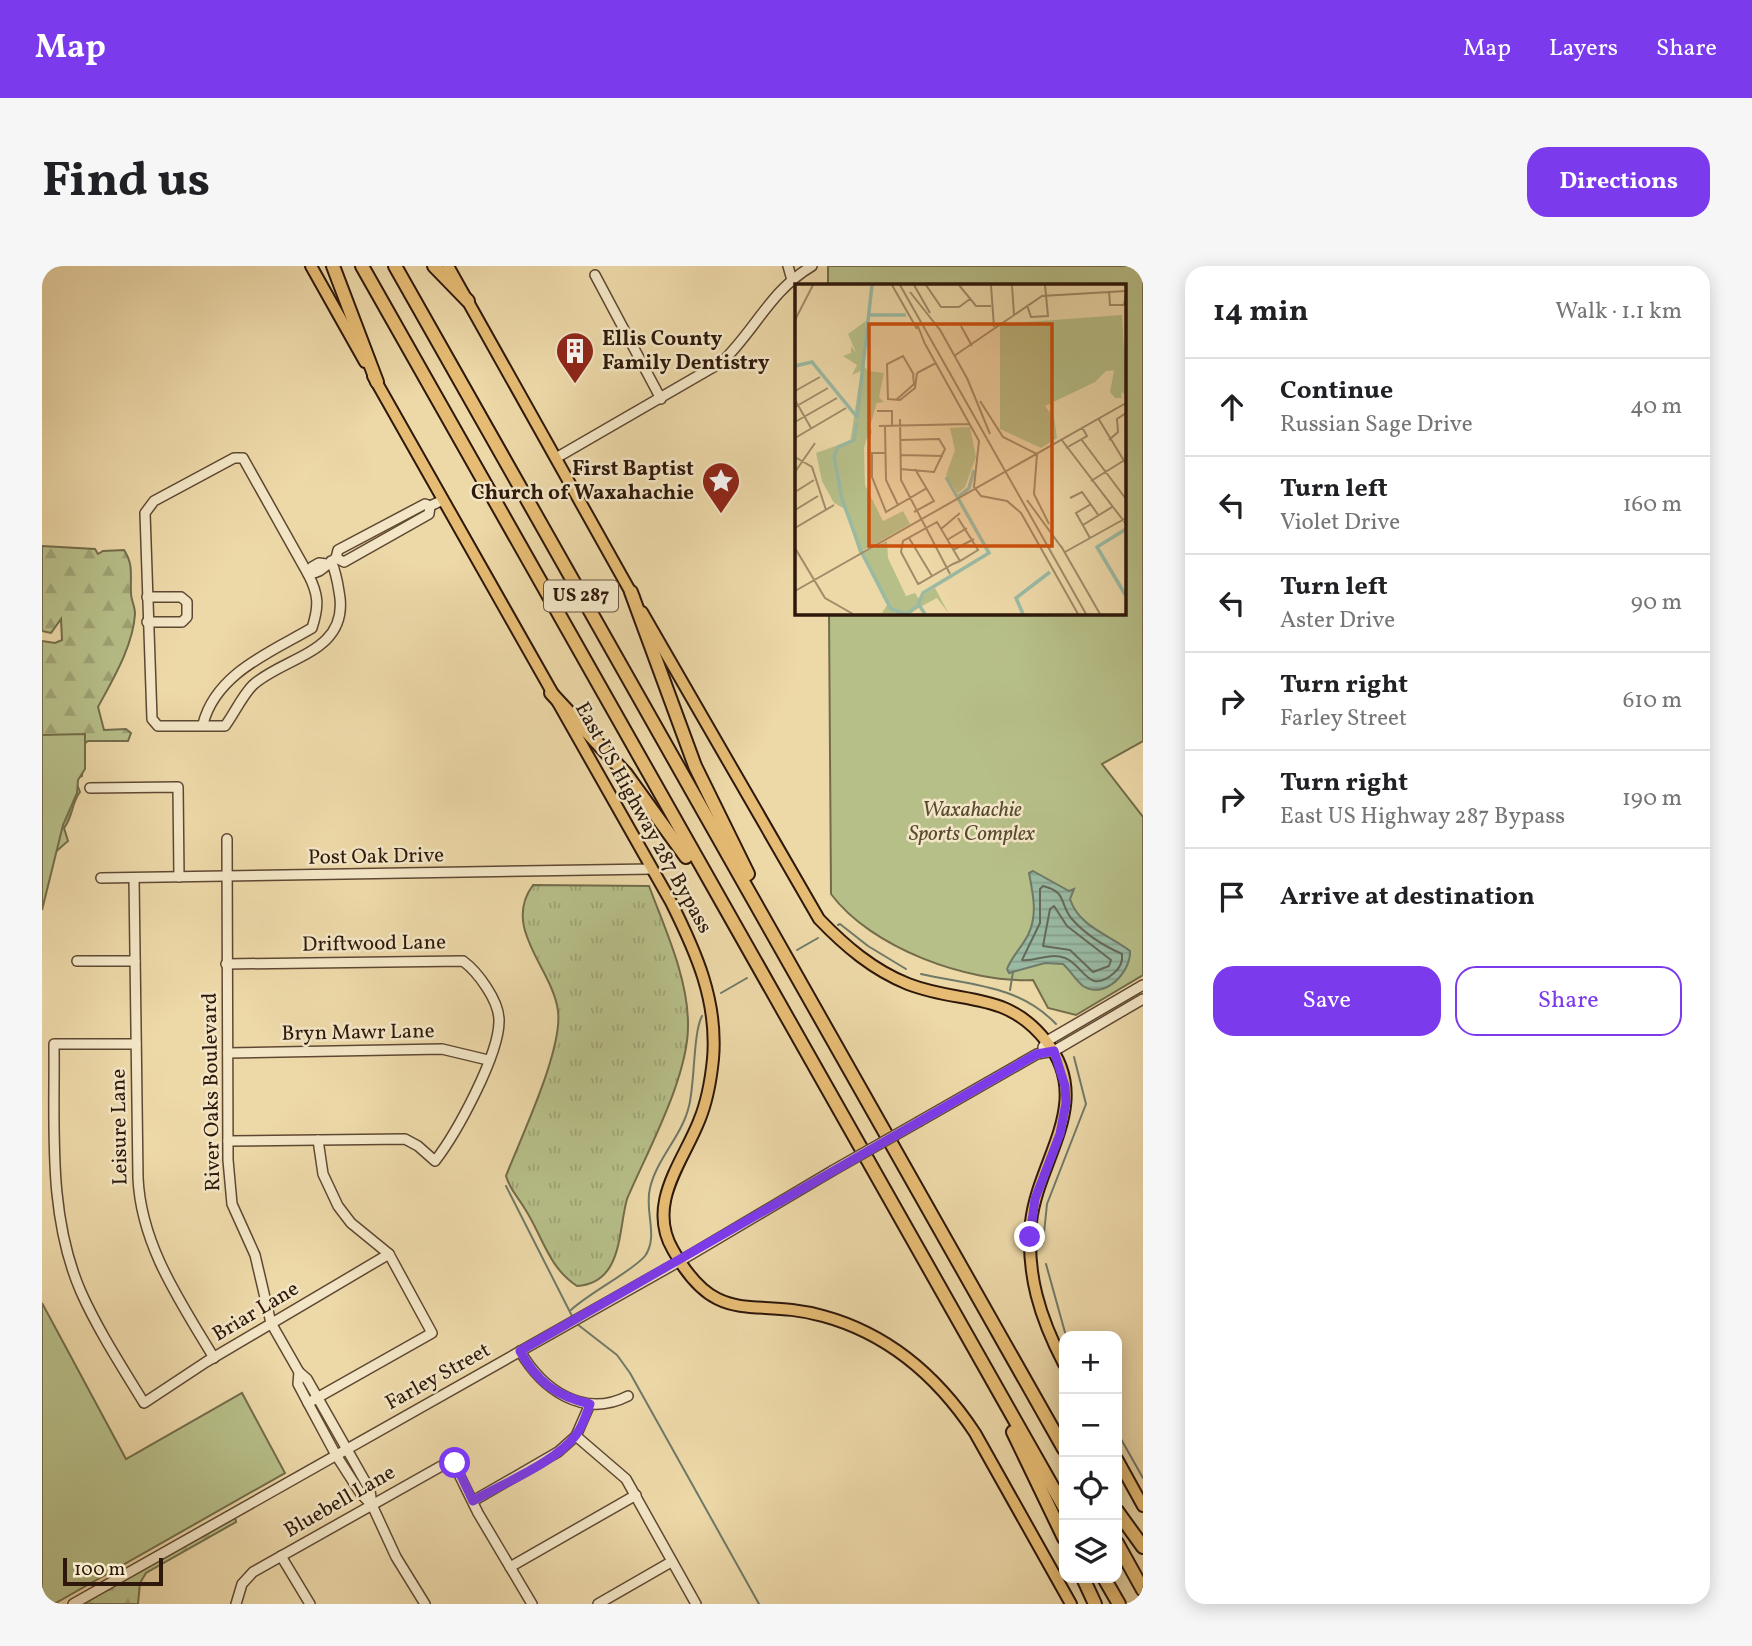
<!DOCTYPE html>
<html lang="en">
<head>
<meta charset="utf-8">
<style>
	body { margin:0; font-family:Vollkorn,serif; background:#f6f6f6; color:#202124 }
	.controls { position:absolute; right:21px; bottom:21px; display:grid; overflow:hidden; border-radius:14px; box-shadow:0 4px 18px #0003 }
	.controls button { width:63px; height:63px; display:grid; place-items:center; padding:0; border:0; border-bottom:2px solid #e0e0e0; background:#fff; color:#202124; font:35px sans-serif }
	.scale { position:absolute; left:21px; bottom:18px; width:100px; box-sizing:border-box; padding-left:7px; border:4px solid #2e180b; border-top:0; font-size:19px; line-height:24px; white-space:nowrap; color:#2e180b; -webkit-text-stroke:5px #f3e6c6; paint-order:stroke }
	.stop { position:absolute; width:21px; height:21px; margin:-16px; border:5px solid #7c3aed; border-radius:50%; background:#fff }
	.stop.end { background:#7c3aed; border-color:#fff; box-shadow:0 2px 7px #0008 }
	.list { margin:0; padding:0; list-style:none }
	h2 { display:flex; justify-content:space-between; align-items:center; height:91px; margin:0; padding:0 28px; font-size:30px }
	h2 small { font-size:23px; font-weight:400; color:#757577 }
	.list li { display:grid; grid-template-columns:46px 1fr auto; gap:21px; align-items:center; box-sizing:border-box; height:98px; padding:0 28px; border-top:2px solid #e0e0e0 }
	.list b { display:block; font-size:26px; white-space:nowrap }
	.list p { margin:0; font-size:23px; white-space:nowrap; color:#757577 }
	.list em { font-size:23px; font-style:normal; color:#757577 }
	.actions { display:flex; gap:14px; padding:21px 28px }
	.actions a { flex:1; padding:16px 0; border:2px solid #7c3aed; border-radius:21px; text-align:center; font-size:24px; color:#7c3aed }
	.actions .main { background:#7c3aed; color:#fff }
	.icon { flex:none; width:38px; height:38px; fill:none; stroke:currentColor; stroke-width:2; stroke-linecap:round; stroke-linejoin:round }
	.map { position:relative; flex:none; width:1101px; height:1338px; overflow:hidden; border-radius:21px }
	header { display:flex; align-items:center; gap:42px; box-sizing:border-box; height:98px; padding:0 35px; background:#7c3aed; color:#fff }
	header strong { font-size:33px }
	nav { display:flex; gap:38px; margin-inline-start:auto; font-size:24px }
	.intro { display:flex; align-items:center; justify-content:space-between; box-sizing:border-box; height:168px; padding:0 42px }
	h1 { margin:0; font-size:49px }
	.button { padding:18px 32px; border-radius:21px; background:#7c3aed; color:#fff; font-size:24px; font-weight:700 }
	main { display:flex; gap:42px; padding:0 42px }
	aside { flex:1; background:#fff; border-radius:21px; box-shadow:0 4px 18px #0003 }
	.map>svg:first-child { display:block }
</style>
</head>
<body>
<header>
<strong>Map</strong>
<nav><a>Map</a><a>Layers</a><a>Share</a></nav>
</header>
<div class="intro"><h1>Find us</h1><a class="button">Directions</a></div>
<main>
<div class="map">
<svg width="1101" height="1338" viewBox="0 0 1101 1338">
	<defs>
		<pattern id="grass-tufts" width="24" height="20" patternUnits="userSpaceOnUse" patternTransform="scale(1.75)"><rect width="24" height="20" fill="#b7bf89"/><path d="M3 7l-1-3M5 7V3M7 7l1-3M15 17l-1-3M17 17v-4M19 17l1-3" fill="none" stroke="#9ea375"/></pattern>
		<pattern id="forest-firs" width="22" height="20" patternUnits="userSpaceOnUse" patternTransform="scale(1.75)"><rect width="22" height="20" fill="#b7bf89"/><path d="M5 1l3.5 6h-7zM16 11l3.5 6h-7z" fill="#9ea375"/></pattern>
		<pattern id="water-rules" width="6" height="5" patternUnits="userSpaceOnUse" patternTransform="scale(1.75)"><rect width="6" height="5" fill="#9abaa4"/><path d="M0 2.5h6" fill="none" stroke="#859f8c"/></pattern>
	</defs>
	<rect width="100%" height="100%" fill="#edd8a8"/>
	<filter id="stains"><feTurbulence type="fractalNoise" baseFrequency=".00286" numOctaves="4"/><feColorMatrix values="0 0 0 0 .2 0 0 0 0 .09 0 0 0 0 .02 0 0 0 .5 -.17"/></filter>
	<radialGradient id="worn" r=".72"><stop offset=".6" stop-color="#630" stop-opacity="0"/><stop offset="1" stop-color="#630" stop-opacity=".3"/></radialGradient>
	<path fill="url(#grass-tufts)" stroke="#726c4a" stroke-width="2" d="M491 619 607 620C623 663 646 712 646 758 647 810 606 884 585 933 576 965 581 1017 535 1020 506 1001 501 971 483 943 476 931 468 924 464 910 479 871 521 784 516 745 511 703 459 662 491 619Z"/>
	<g fill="url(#forest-firs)" stroke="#726c4a" stroke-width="2">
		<path d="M0 280 53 283 56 288 61 285 82 284C92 299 88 310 89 327 89 334 93 340 93 348 91 380 71 413 56 441L62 464 84 463 89 467 86 475H46L42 478 40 510 33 513 38 526C29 538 31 551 22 562L26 575 9 590 0 575V375L13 377 20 374 19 353 9 367 0 365Z"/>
		<path d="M193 1251 194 1256 104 1307 98 1317 96 1338H36Z"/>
	</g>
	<g fill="#b7bf89" stroke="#726c4a" stroke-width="2">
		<path d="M786 0H1101V475L1060 498 1101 551V709L1034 749 1006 742 991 714C926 717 829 682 789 628L787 347 1082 346V19H786Z"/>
		<path d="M43 468V503L36 514 35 527 21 559 0 644V469Z"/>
		<path d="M0 1037 84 1193 200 1127 243 1207 12 1338H0Z"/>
	</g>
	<path fill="url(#water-rules)" stroke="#6f7967" stroke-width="2" d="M991 605 1027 625 1032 623 1028 633C1037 661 1068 669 1088 685 1089 706 1063 734 1041 720 1034 715 1028 704 1021 698L1003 697 967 707 965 703C970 690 980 681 986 669 996 649 991 628 987 607Z"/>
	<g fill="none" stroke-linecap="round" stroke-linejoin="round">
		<g stroke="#646958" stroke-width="2">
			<path d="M1001 620C1025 626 1017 636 1029 652 1042 667 1062 680 1080 688 1081 696 1078 702 1072 707 1046 730 1042 699 1023 692 1007 686 993 696 980 694L998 657V623Z"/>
			<path d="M1012 640 1025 660 1069 694 1067 700 1051 706 1028 684 1001 680 1008 643Z"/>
		</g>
		<g stroke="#6f7967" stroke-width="2">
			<path d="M796 659 798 658 826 680 864 703"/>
			<path d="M755 684 776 672"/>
			<path d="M879 708C928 719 977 719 1014 758"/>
			<path d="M968 724 971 706"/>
			<path d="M679 727 705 712"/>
			<path d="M464 920 530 1050"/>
			<path d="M1001 977 1005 938 1044 838 1032 791"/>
			<path d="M1004 998 1024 1070"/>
			<path d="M529 1044C547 1027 592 1004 603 990 617 970 602 945 608 922 615 892 640 870 647 840 653 816 651 767 660 750"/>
			<path d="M535 1058 575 1089 588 1107 717 1338"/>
			<path d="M1075 1166 1101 1212"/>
		</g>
		<defs>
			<g id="minor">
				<path d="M746 0 750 14"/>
				<path d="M553 9 619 133"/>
				<path d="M514 192 680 96C714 63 728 25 770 0"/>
				<path d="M294 292 302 296 387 248 388 240"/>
				<path d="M289 295C295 308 296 319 298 332 304 387 242 391 211 419 200 430 192 448 183 460H116L110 453 103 247 112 235 192 192H201L266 308C280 307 282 300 294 292L296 284 383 238 388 240 401 234"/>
				<path d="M268 307 270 301 277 297 284 298"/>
				<path d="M105 331H139L145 336V351L140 356H105"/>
				<path d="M161 458C174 407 229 386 270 362 277 340 277 329 266 308"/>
				<path d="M48 522 136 521 137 611"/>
				<path d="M185 573 186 894 190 938 213 989 229 1057 257 1106 265 1113 328 1224 330 1239"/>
				<path d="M59 612 610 603"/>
				<path d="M92 612 96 912C99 979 138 1035 172 1092"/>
				<path d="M35 695H93"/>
				<path d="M184 698 421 695C436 706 457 735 457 754 458 788 414 868 393 895L376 880 363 873 186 875"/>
				<path d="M94 778H12C13 860 5 948 39 1026 56 1064 80 1101 102 1137L164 1096 347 988"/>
				<path d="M1001 781 1005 775 1101 719"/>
				<path d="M186 787 400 783 446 794"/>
				<path d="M878 855 995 788 1012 785 1101 733"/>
				<path d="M478 1085C500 1123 541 1153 586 1130"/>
				<path d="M257 1106 256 1118 266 1137 294 1189 319 1228 330 1239 354 1291 383 1338"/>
				<path d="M266 1137 390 1067 347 988 309 957 296 940 281 908 276 874"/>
				<path d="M534 1170 584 1213 654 1338"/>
				<path d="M431 1235 516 1186 534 1170 548 1138"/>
				<path d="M239 1290 268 1338"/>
				<path d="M468 1301 594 1229"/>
				<path d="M31 1338 638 995 790 905"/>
				<path d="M194 1338 200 1318 211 1306 410 1194 436 1247 490 1338"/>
				<path d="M556 1338 629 1296"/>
			</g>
			<g id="major">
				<path d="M269 0 323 96"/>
				<path d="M406 0 592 332"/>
				<path d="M331 110 629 636C654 686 676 735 671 793 669 813 665 836 657 855 641 896 604 938 631 984 676 1064 710 1030 781 1050 847 1068 896 1111 933 1167L1029 1338"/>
				<path d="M600 346 777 653C803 680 831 704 866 718 920 739 964 724 1004 775 1053 836 996 893 989 956 984 1008 998 1052 1022 1098"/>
				<path d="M1075 1193 1101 1240"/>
			</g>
			<g id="highway">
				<path d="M291 0 335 116"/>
				<path d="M320 0 1022 1241"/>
				<path d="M353 0 1022 1183"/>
				<path d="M392 0 426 35"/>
				<path d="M589 326 653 500 706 608"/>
				<path d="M509 427 584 508 644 591"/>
				<path d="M971 1166 1022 1272"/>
				<path d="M1075 1245 1101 1281"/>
				<path d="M1075 1277 1101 1324"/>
				<path d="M1041 1312 1053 1338"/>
				<path d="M1062 1312 1077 1338"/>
			</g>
		</defs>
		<use href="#minor" stroke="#5e4832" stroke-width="12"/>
		<use href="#major" stroke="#2e180b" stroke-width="14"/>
		<use href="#highway" stroke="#2e180b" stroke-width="16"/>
		<use href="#minor" stroke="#f3e6c6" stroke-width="9"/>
		<use href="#major" stroke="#e6bc74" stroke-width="10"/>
		<use href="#highway" stroke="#e6bc74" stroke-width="12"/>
		<defs>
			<path id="minor-bridge" d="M790 905 878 855"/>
		</defs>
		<use href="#minor-bridge" stroke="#5e4832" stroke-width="12" stroke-linecap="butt"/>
		<use href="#minor-bridge" stroke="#f3e6c6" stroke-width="9"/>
	</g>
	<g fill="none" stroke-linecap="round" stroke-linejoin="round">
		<path stroke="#7c3aed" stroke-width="9" d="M413 1197 431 1235C461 1217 513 1197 534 1169 541 1160 544 1149 548 1138 514 1130 495 1116 478 1085L995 788 1012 785 1023 820 1024 837 1018 868 993 933 988 971"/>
	</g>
	<defs>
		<symbol id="building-pin" viewBox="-11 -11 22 30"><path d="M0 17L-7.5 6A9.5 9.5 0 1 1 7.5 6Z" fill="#8f2418" stroke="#f3e6c6"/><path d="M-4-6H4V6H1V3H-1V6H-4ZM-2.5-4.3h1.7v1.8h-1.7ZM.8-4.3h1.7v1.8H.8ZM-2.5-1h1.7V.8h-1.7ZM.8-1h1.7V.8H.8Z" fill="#fff"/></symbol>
		<symbol id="sight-pin" viewBox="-11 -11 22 30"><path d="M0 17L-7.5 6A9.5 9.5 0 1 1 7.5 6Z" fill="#8f2418" stroke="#f3e6c6"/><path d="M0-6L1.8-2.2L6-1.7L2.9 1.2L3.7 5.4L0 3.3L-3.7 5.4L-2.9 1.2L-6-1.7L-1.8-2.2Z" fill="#fff"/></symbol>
	</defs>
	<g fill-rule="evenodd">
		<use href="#building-pin" x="511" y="63" width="44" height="60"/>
		<use href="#sight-pin" x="657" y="193" width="44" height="60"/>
	</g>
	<g text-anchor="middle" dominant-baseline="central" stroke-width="5" stroke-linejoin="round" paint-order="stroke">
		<rect fill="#f3e6c6" stroke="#695643" stroke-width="2" x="502" y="314.5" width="74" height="31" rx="5"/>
		<g font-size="19" font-weight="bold" fill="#2e180b">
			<text x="539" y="330">US 287</text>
		</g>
		<g font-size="21" font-weight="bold" fill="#2e180b" stroke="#f3e6c6" text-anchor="start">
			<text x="560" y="73">Ellis County<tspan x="560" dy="24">Family Dentistry</tspan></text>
			<text x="652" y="203" text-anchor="end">First Baptist<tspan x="652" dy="24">Church of Waxahachie</tspan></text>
		</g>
		<g font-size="21" font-style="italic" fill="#574a31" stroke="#f3e6c6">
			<text x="930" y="544">Waxahachie<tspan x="930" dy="24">Sports Complex</tspan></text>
		</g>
		<g font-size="21" fill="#2e180b" stroke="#f3e6c6">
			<text transform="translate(601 552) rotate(61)">East US Highway 287 Bypass</text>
			<text transform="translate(334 591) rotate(-1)">Post Oak Drive</text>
			<text transform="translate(332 678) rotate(-1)">Driftwood Lane</text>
			<text transform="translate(316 767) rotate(-1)">Bryn Mawr Lane</text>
			<text transform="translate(170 826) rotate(-91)">River Oaks Boulevard</text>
			<text transform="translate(78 861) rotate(-91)">Leisure Lane</text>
			<text transform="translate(214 1046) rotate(-31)">Briar Lane</text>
			<text transform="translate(396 1111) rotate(-29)">Farley Street</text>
			<text transform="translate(298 1236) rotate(-30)">Bluebell Lane</text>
		</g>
	</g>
	<g transform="translate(753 18)">
		<rect width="331" height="331" fill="#edd8a8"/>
		<path d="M175 143 181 173 170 203 163 209 151 191 160 166 155 144Z" fill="#b7bf89"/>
		<path d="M71 37 67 80 73 87 89 89 84 113 89 118 81 119 75 139 77 149 55 159 66 87 57 91 62 81 48 72 56 69V62L61 69 53 50ZM330 77 331 111 326 108 327 114H320L315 108 319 87ZM92 257 93 274 111 312 120 309 123 314 140 304 154 330 142 314 112 330 87 329 92 321 66 270Z" fill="#b7bf89"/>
		<path d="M327 31 330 86 311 87 300 98 250 122 259 134 262 154 246 164 205 145V40ZM64 118H82L69 164 70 201 88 237 108 227 115 240 64 269 50 225 39 219 27 197 21 169 60 155Z" fill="#b7bf89"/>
		<path fill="none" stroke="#9abaa4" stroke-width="3.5" d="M73 31H111M0 82 17 78 62 133M62 135 77 1M62 138 59 156 43 163 39 172 47 215 66 267 96 325 112 330 124 321 130 330M164 212 174 204 179 186M331 245 302 263 331 312M123 321 128 309 194 269 151 193M228 330 221 314 255 288"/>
		<path fill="none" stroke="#a18b69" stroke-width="2" d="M97 1 122 45M105 1 291 330M119 1 135 29M131 1 146 23H164L175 15M164 1 181 22H196M196 1 199 43M217 1 219 31M314 7 315 21H329L331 10M115 8 145 46M232 21 236 33 253 32 250 1M0 36 18 1M122 40 130 60M166 42 177 62M144 44 173 96M129 58 184 157 179 203 186 212 212 217 226 229 283 330M159 72 247 12 331 7M122 89 141 79M119 91 108 72 92 80 93 115 105 116 120 104 122 89M172 94 195 150M0 107 25 93M0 116 16 144M101 116 119 100 118 91M185 117 208 153 242 170 239 210 254 240M0 123 33 104M82 127H97V141M303 134 331 180M105 135 106 196 155 290M0 138 42 114M84 142 174 140M90 142 91 196 103 221M0 154 51 124M266 155 331 240M286 155 331 215M105 156 144 155 150 165 139 188 105 185M314 156 323 148 322 135 331 129M271 164 292 152 287 143M90 169H77V193L91 228 132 204M105 171 148 172M0 173 17 183 31 226M0 188 20 159M296 197 328 177M0 208 19 196M275 214 287 208 304 232M232 216 267 264M0 226 23 212M119 228 139 217 120 185M163 234 183 266 165 277 158 280 151 284 125 299 123 300 106 268 108 257 142 238 165 277M288 241 317 223M0 244 39 221M146 245 165 229M114 254 137 292M295 254 281 229 296 220M152 256 172 244M266 262 305 330M0 264 30 314 58 330M158 266 179 255M270 268 331 234M0 307 331 119"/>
		<path fill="#cc4f0c" fill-opacity="0.15" stroke="#cc4f0c" stroke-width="3.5" d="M74 40H257V262H74Z"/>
		<rect width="331" height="331" fill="none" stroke="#2e180b" stroke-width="3.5"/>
	</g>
	<rect width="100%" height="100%" filter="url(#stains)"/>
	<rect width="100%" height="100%" fill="url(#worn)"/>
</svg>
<div class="controls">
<button>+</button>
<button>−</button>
<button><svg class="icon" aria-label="locate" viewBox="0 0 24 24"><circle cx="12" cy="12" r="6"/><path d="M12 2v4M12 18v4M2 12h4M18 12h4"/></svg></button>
<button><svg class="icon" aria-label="layers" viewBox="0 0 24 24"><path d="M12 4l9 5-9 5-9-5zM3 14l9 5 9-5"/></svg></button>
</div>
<div class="scale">100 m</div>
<div class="stop" style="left:413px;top:1197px"></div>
<div class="stop end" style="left:988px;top:971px"></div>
</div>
<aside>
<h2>14 min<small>Walk · 1.1 km</small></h2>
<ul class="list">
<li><svg class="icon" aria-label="ahead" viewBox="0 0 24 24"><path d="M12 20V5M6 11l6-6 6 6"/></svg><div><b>Continue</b><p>Russian Sage Drive</p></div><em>40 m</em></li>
<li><svg class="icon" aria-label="left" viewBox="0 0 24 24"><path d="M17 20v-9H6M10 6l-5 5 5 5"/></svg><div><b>Turn left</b><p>Violet Drive</p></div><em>160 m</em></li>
<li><svg class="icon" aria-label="left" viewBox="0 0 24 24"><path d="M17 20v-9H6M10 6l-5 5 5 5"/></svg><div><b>Turn left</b><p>Aster Drive</p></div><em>90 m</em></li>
<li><svg class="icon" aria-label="right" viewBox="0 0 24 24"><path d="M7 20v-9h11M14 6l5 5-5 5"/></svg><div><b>Turn right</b><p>Farley Street</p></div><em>610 m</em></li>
<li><svg class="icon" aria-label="right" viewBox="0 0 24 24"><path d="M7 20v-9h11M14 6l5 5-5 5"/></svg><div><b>Turn right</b><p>East US Highway 287 Bypass</p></div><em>190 m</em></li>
<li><svg class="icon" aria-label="arrive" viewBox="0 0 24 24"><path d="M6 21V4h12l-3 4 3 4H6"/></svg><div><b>Arrive at destination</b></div></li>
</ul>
<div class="actions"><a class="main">Save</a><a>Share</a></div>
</aside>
</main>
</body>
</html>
